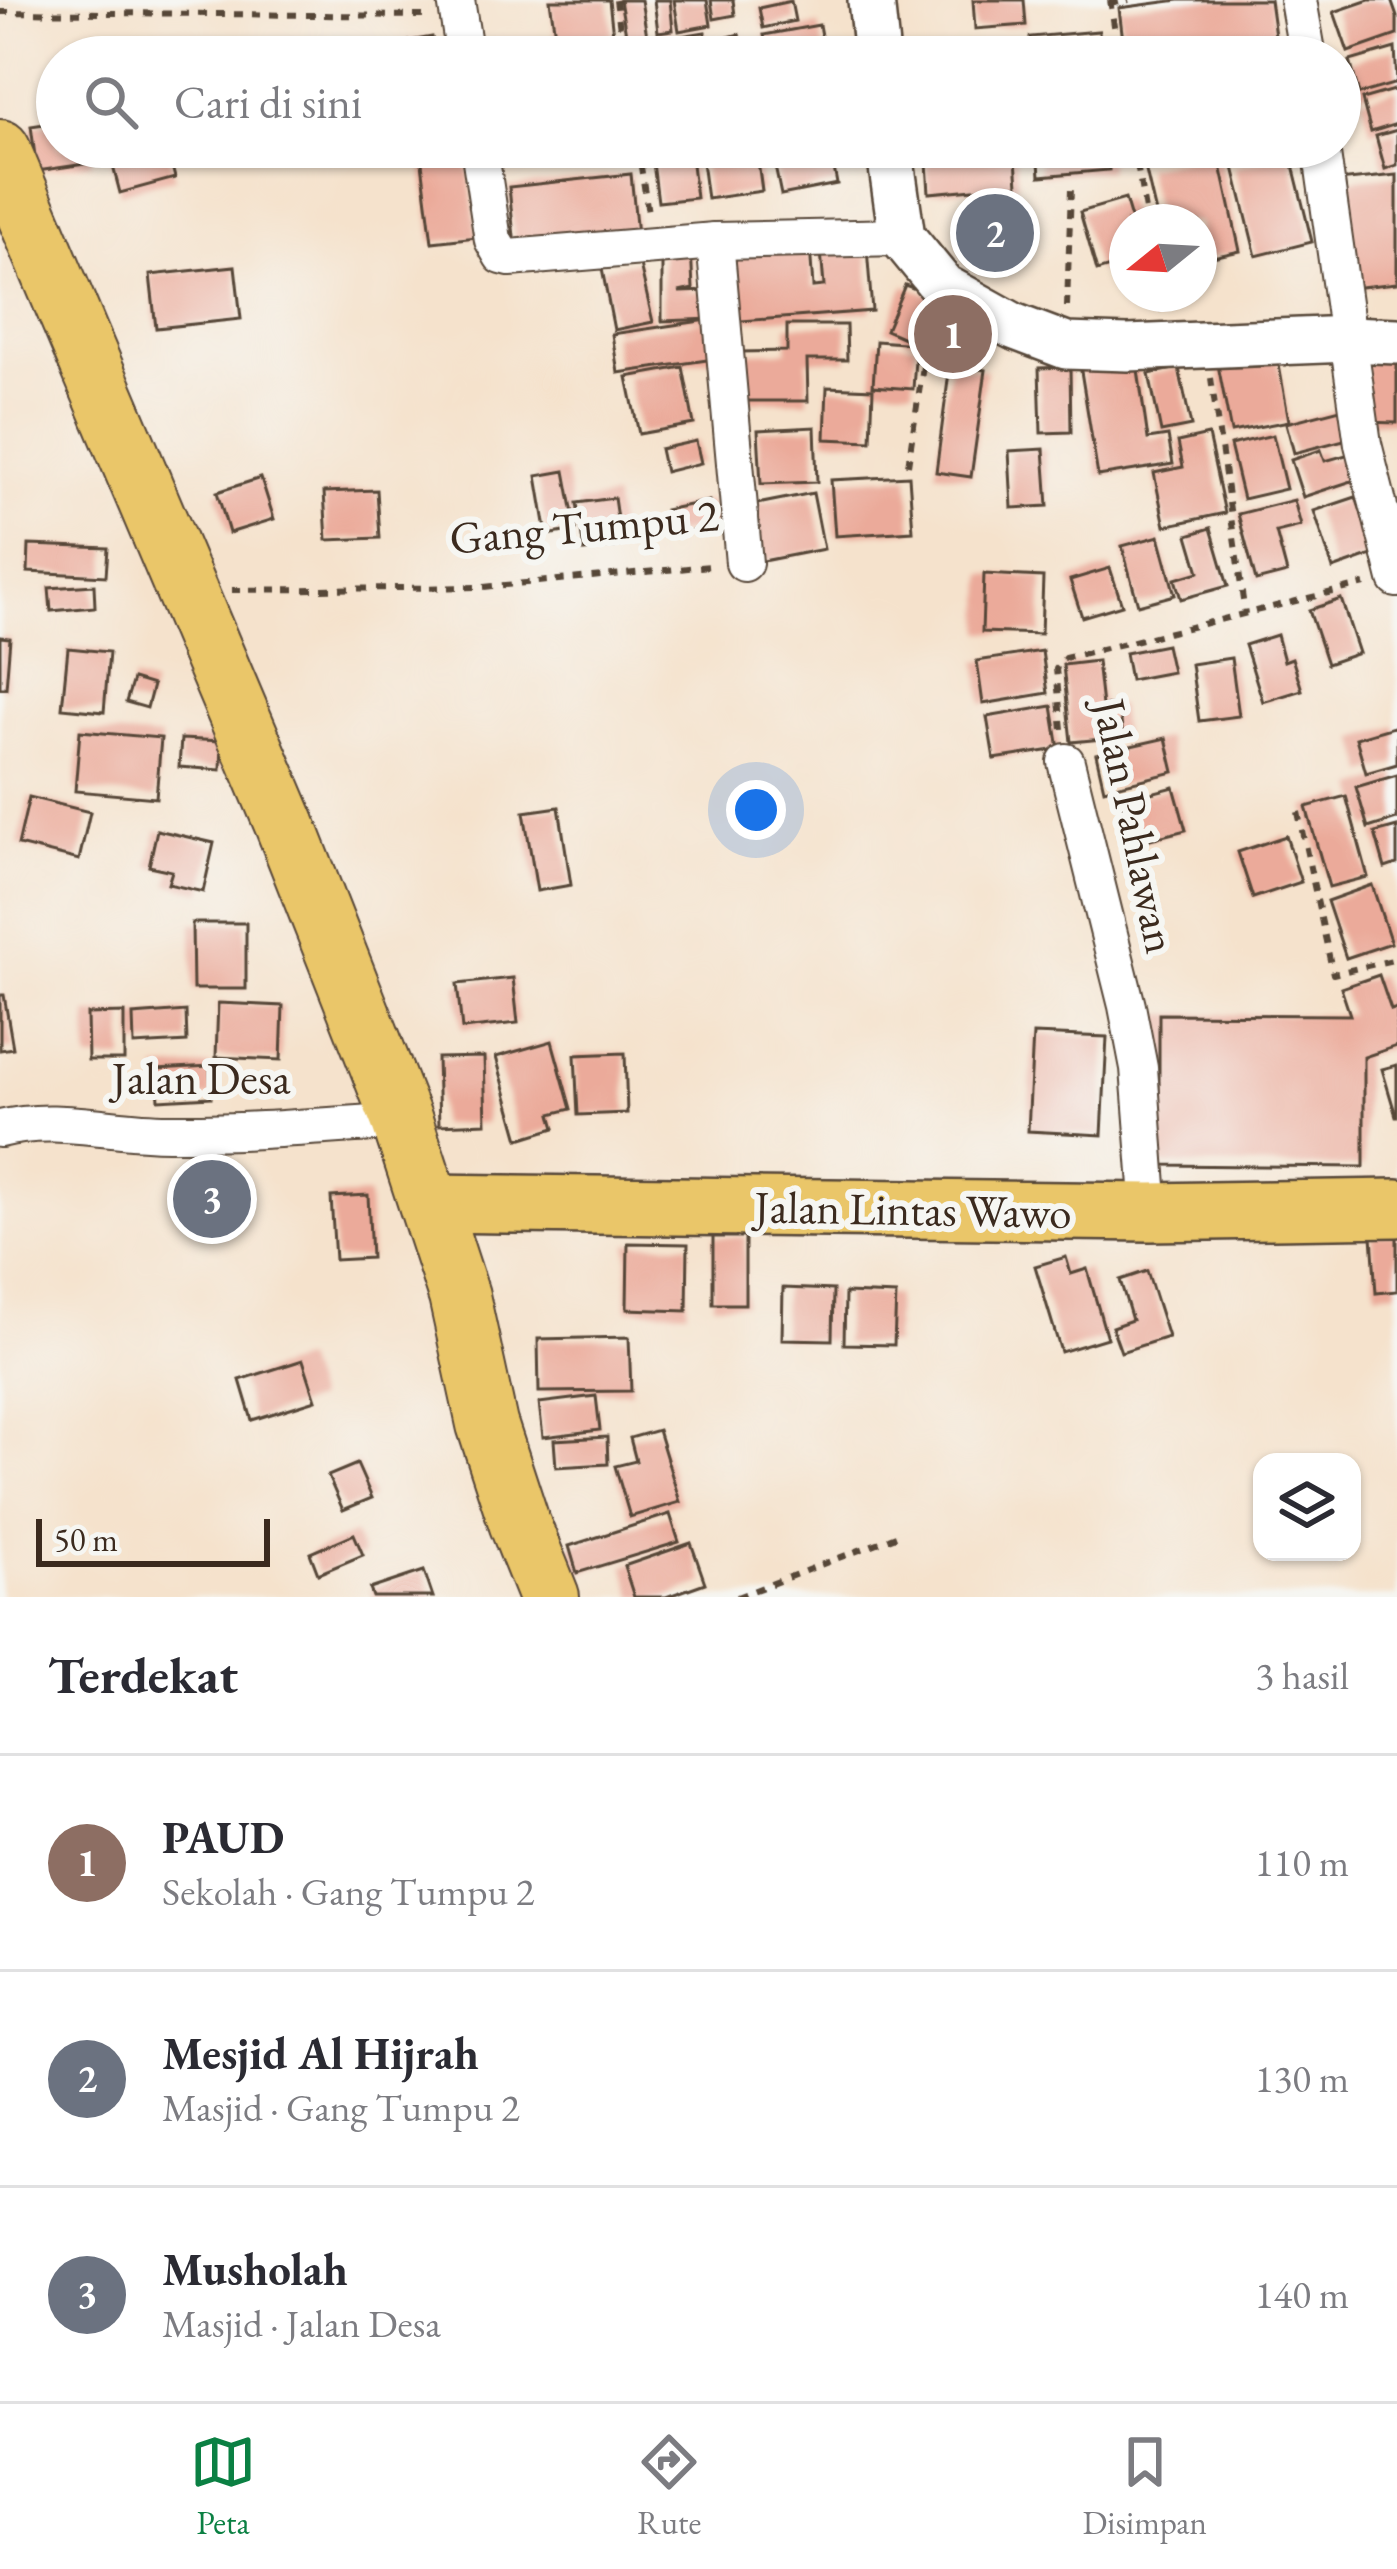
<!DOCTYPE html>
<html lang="id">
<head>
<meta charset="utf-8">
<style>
	body { margin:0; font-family:"EB Garamond",serif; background:#f7f7f7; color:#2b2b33 }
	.controls { position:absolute; right:36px; bottom:36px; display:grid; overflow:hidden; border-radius:24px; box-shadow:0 3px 9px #0004 }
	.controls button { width:108px; height:108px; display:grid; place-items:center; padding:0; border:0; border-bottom:3px solid #e1e1e2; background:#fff; color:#2b2b33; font:60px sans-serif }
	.compass { position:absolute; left:1109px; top:204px; width:108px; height:108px; border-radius:50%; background:#fff; box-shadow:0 3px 9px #0004; rotate:252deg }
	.scale { position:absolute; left:36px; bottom:30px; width:234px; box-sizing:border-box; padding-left:12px; border:6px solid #3b2a1e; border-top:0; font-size:33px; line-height:42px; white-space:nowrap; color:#3b2a1e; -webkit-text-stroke:9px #f6f6f2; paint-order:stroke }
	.you { position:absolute; left:756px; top:810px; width:42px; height:42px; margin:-30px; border:9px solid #fff; border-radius:50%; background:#1a73e8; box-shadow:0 0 0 18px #1a73e833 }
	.badge { display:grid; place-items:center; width:78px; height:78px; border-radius:50%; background:#0b8043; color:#fff; font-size:39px; font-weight:700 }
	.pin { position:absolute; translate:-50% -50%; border:6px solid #fff; box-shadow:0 3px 12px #0006 }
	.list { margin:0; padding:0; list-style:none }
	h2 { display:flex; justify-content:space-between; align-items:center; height:156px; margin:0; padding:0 48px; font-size:51px }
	h2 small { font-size:39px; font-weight:400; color:#7c7c81 }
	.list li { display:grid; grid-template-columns:78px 1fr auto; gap:36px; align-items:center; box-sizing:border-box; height:216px; padding:0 48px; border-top:3px solid #e1e1e2 }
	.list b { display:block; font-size:45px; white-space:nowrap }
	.list p { margin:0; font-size:39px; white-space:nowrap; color:#7c7c81 }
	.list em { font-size:39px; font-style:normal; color:#7c7c81 }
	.icon { flex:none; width:66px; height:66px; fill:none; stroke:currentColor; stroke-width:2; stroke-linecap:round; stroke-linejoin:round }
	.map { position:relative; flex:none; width:1397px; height:1597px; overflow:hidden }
	.search { position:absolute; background:#fff; box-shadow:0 3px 9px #0004; left:36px; right:36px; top:36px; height:132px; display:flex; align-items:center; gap:30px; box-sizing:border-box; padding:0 42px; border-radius:66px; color:#7c7c81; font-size:45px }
	.sheet { height:804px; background:#fff }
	nav { display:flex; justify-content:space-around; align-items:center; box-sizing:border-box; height:168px; border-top:3px solid #e1e1e2; background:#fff; font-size:33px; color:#7c7c81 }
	nav a { display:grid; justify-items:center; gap:6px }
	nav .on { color:#0b8043 }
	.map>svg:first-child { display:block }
</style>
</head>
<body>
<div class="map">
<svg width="1397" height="1597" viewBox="0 0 1397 1597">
	<rect width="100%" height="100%" fill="#f6f6f2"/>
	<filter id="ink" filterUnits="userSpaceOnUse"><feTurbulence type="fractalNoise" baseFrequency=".00833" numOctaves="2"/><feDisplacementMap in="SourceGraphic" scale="24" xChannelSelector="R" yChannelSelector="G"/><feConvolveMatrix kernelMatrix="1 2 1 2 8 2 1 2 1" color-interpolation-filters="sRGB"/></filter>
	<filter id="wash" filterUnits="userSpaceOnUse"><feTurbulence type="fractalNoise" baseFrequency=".004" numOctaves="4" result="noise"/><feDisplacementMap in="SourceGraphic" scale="48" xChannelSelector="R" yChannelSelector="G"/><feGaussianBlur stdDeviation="2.7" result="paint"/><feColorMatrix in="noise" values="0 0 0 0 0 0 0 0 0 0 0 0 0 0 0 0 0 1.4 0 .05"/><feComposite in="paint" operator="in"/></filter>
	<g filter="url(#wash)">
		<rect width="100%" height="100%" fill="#f5e2cc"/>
		<g id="blocks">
			<g fill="#ebaa9a">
				<path d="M550 0H609L613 35 556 42Z"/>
				<path d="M620 0H641L648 42 628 46Z"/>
				<path d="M654 0H670L673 30 658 32Z"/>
				<path d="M674 0H707L711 25 679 31Z"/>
				<path d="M711 0H733L735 15 714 19Z"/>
				<path d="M973 0H1024L1026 25 975 29Z"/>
				<path d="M1179 0H1270L1278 57H1125L1119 8Z"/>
				<path d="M1369 0H1391L1397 17V35L1348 52 1334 12Z"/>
				<path d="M791 1 795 21 763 28 759 8Z"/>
				<path d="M819 25 825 57H768L764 35Z"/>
				<path d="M1099 31 1101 57H1031L1030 37Z"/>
				<path d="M705 32 709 57H666L663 39Z"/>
				<path d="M739 34 745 57H717L713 41Z"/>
				<path d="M432 37 436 57H374L372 48Z"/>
				<path d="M1395 48 1397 83 1359 94 1350 61Z"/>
				<path d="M1397 89V124L1371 132 1362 99Z"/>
				<path d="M57 122V147H90L92 163 37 171 31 126Z"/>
				<path d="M1397 130V165L1385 169 1376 136Z"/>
				<path d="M108 147H167L175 178 120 193Z"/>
				<path d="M420 147H466L477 237 432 242Z"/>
				<path d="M651 147H690L696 198 658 202Z"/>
				<path d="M700 147H756L762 191 707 199Z"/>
				<path d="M799 147H830L837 184 781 195 772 152Z"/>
				<path d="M926 147H1015L1018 185 929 193Z"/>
				<path d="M1038 147H1108L1109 170 1040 176Z"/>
				<path d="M1218 152 1240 251 1199 260V222H1158L1145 167Z"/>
				<path d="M1290 153 1312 242 1256 256 1234 167Z"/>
				<path d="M631 174 637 235 515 247 509 187Z"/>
				<path d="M1397 175V283L1351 288 1338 181Z"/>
				<path d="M1125 199 1132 222H1127V262L1097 271 1080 212Z"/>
				<path d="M691 247 693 289 679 292 711 291 712 319 662 321V249Z"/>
				<path d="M810 247 813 287 824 286 821 251 867 248 872 311 728 322 722 254Z"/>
				<path d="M639 261 653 322 614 330 602 269Z"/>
				<path d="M235 266 241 319 156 328 150 275Z"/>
				<path d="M905 285 931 295 911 341 886 330Z"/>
				<path d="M708 320 714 359 618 373 612 334Z"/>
				<path d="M787 325H846L847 360H807L808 401H741V352L787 351Z"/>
				<path d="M876 341 916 344 913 389 873 386Z"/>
				<path d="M1365 351 1397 352V423L1364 422Z"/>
				<path d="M1277 354 1289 421 1231 432 1218 365Z"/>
				<path d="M1136 356 1148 439 1168 436 1173 464 1098 476 1080 365Z"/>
				<path d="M950 365 986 370 971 477 936 472Z"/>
				<path d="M683 367 694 424 639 434 627 377Z"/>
				<path d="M1070 367 1071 432 1041 433 1039 368Z"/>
				<path d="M1179 368 1191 426 1161 432 1149 374Z"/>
				<path d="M827 387 873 389 871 441 825 439Z"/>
				<path d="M1340 409 1348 439 1294 453 1286 423Z"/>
				<path d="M815 427 817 482 761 484 758 430Z"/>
				<path d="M1208 435 1225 513 1165 526 1154 473 1183 467 1178 442Z"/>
				<path d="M1273 435 1286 489 1243 499 1230 445Z"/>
				<path d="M696 441 701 463 665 472 660 449Z"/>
				<path d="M1044 449 1048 506 1012 508 1009 451Z"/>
				<path d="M1321 450 1325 461 1353 453 1361 478 1303 497 1291 460Z"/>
				<path d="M565 471 576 530 547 535 537 476Z"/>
				<path d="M909 476 913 531 835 536 831 480Z"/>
				<path d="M261 478 274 519 229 533 217 492Z"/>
				<path d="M377 490 380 538 327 540 324 492Z"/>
				<path d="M813 493 824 549 758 562 747 506Z"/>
				<path d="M1356 497 1375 554 1333 569 1314 511Z"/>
				<path d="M614 498 621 546 584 551 577 503Z"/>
				<path d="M1294 500 1301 526 1276 532 1287 573 1256 581 1238 514Z"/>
				<path d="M709 501 714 526 670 536 665 510Z"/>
				<path d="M1211 528 1228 586 1181 599 1175 579 1199 572 1188 535Z"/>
				<path d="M1159 536 1175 595 1138 605 1122 546Z"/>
				<path d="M29 545 108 548 106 576 28 572Z"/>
				<path d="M1110 568 1122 605 1082 617 1070 580Z"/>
				<path d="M984 574 1043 577 1041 634 982 632Z"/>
				<path d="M94 585 95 607 51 611 49 588Z"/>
				<path d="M1341 599 1359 653 1327 664 1309 610Z"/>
				<path d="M1277 635 1284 661 1292 658 1302 690 1263 702 1245 645Z"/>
				<path d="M0 637 10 638 6 688H0Z"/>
				<path d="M1166 645 1172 672 1130 680 1125 653Z"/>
				<path d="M68 648 109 652 104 712 62 708Z"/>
				<path d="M1042 651 1048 693 983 704 977 661Z"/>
				<path d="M1231 658 1239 716 1199 721 1191 664Z"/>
				<path d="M1097 661 1102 706 1119 705 1123 737 1071 742 1063 665Z"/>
				<path d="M133 679 153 685 147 708 126 702Z"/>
				<path d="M1052 706 1059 749 994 759 987 717Z"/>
				<path d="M1397 726V764L1366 773 1356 738Z"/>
				<path d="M80 731 161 738 156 798 75 791Z"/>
				<path d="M1166 738 1174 772 1104 789 1096 754Z"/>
				<path d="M181 739 222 741 221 770 179 767Z"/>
				<path d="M1397 775V819L1368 828 1356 787Z"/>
				<path d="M1174 787 1186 830 1131 844 1120 801Z"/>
				<path d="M1346 796 1368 877 1329 887 1306 807Z"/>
				<path d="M29 797 90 812 79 860 18 845Z"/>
				<path d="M559 807 571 885 537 891 524 812Z"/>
				<path d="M1397 827V864L1385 868 1375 833Z"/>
				<path d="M157 830 214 843 203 892 168 884 172 871 149 866Z"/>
				<path d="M1286 836 1301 882 1253 898 1238 852Z"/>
				<path d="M1372 885 1391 943 1346 958 1327 901Z"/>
				<path d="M192 923H246V989H193Z"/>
				<path d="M1379 975 1391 1010 1397 1008V1046L1364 1057V1167L1159 1165V1014L1350 1015 1341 988Z"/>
				<path d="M513 978 518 1023 462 1029 457 984Z"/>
				<path d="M0 995H4L13 1048 0 1050Z"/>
				<path d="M218 1003 283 1006 281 1060 216 1057Z"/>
				<path d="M186 1011 187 1042 134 1045 133 1015Z"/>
				<path d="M124 1013V1060H88L87 1014Z"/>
				<path d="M1033 1034 1107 1037 1102 1135 1028 1131Z"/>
				<path d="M552 1041 571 1109 551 1114 555 1128 519 1139 496 1057Z"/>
				<path d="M625 1053 627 1113 578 1115 575 1055Z"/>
				<path d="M484 1057 486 1123 439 1125 437 1058Z"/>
				<path d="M1397 1065V1116H1396L1382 1069Z"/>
				<path d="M210 1066 211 1097 159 1100 157 1069Z"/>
				<path d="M368 1195 371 1258 335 1260 331 1197Z"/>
				<path d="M1397 1234V1291L1376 1293 1372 1236Z"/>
				<rect x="713" y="1237" width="32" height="67"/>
				<path d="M628 1243 688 1244 687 1311 627 1309Z"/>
				<path d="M1066 1257 1071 1274 1087 1269 1107 1338 1061 1352 1035 1266Z"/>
				<path d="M1147 1271 1168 1337 1121 1352 1112 1327 1132 1320 1120 1280Z"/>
				<path d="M783 1288 833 1290 832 1340 782 1339Z"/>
				<path d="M845 1293 896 1295 894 1345 844 1344Z"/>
				<path d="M629 1337 631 1391 539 1392 538 1339Z"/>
				<path d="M303 1360 316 1400 252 1420 240 1380Z"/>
				<path d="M596 1396 600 1430 543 1437 539 1403Z"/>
				<path d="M658 1430 680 1502 630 1517 615 1466 636 1461 630 1438Z"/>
				<path d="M607 1437 608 1464 556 1467 554 1440Z"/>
				<path d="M357 1464 372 1498 343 1510 328 1476Z"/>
				<path d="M670 1514 679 1542 577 1573 569 1546Z"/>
				<path d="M354 1534 363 1555 318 1574 310 1553Z"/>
				<path d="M691 1543 705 1583 666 1597H634L624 1566Z"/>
				<path d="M424 1571 433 1597H373L370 1589Z"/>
			</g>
		</g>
	</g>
	<g filter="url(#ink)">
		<use href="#blocks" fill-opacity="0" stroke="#574638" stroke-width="3"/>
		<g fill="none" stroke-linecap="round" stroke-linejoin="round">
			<defs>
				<g id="minor">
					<path d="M456 0 465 57"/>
					<path d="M1298 0 1308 57"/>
					<path d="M479 147 493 240 502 256 510 258 715 241 902 237"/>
					<path d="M1321 147 1363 444 1397 579"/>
					<path d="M715 241 744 563"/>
					<path d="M1066 762 1127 1006 1139 1068 1150 1212"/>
					<path d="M0 1129C56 1115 111 1132 168 1132 246 1133 324 1126 402 1121"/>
				</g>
				<g id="tertiary">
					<path d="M871 0 877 57"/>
					<path d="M889 147 902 237 943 287 1013 326 1066 346 1128 348 1349 339 1397 341"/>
				</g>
				<path id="primary" d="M429 1203 1150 1212 1397 1208"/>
				<path id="trunk" d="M0 150 285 824 402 1121 459 1296 487 1424 519 1522 549 1597"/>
			</defs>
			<use href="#minor" stroke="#574638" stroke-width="40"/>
			<use href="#tertiary" stroke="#574638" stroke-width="50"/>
			<use href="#primary" stroke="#574638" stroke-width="62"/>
			<use href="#trunk" stroke="#574638" stroke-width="64"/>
			<g stroke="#574638" stroke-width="6" stroke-dasharray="9 9" stroke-linecap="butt">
				<path d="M616 0 624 57"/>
				<path d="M1110 0 1119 57"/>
				<path d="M1110 4 1129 0"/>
				<path d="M0 12 425 16"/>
				<path d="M638 147 648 213"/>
				<path d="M1134 147 1147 222"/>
				<path d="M1159 294 1162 312"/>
				<path d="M1067 307 1071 188"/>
				<path d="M1211 378 1245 614"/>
				<path d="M908 465 925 353 934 325"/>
				<path d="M232 590 483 587 710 566"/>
				<path d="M1062 729 1056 669 1065 658 1365 584"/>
				<path d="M1298 812 1333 974 1397 959"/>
				<path d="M737 1597 896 1536"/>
			</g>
			<use href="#minor" stroke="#fff" stroke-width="36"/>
			<use href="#tertiary" stroke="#fff" stroke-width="45"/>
			<use href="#primary" stroke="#eac669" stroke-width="57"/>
			<use href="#trunk" stroke="#eac669" stroke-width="60"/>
		</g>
	</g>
	<g text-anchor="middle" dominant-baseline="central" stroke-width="12" stroke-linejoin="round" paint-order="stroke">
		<g font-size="45" fill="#3b2a1e" stroke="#f6f6f2">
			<text transform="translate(584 526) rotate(-5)">Gang Tumpu 2</text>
			<text transform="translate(1136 826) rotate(78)">Jalan Pahlawan</text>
			<text x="201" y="1078">Jalan Desa</text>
			<text transform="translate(913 1209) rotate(1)">Jalan Lintas Wawo</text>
		</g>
	</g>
</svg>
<div class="controls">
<button><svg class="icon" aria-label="layers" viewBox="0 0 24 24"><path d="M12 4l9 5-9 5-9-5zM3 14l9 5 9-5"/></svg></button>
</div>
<svg class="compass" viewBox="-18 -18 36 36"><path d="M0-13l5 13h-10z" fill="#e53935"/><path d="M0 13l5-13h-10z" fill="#7c7c81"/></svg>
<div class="scale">50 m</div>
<div class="you"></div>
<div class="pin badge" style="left:953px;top:334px;background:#8d6e63">1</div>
<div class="pin badge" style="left:995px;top:233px;background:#6b7280">2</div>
<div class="pin badge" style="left:212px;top:1199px;background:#6b7280">3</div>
<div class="search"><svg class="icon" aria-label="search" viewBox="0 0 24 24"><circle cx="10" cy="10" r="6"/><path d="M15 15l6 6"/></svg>Cari di sini</div>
</div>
<section class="sheet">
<h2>Terdekat<small>3 hasil</small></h2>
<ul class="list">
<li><span class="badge" style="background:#8d6e63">1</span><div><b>PAUD</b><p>Sekolah · Gang Tumpu 2</p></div><em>110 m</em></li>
<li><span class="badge" style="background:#6b7280">2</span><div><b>Mesjid Al Hijrah</b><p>Masjid · Gang Tumpu 2</p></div><em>130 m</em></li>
<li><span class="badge" style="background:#6b7280">3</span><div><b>Musholah</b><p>Masjid · Jalan Desa</p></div><em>140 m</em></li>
</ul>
</section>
<nav>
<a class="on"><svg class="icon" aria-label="map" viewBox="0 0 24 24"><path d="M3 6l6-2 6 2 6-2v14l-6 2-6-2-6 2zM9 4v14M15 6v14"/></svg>Peta</a>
<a><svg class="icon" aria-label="directions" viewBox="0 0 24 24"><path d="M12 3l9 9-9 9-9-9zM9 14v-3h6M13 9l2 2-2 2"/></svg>Rute</a>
<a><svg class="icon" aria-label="saved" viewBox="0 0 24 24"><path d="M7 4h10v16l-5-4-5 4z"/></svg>Disimpan</a>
</nav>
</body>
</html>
